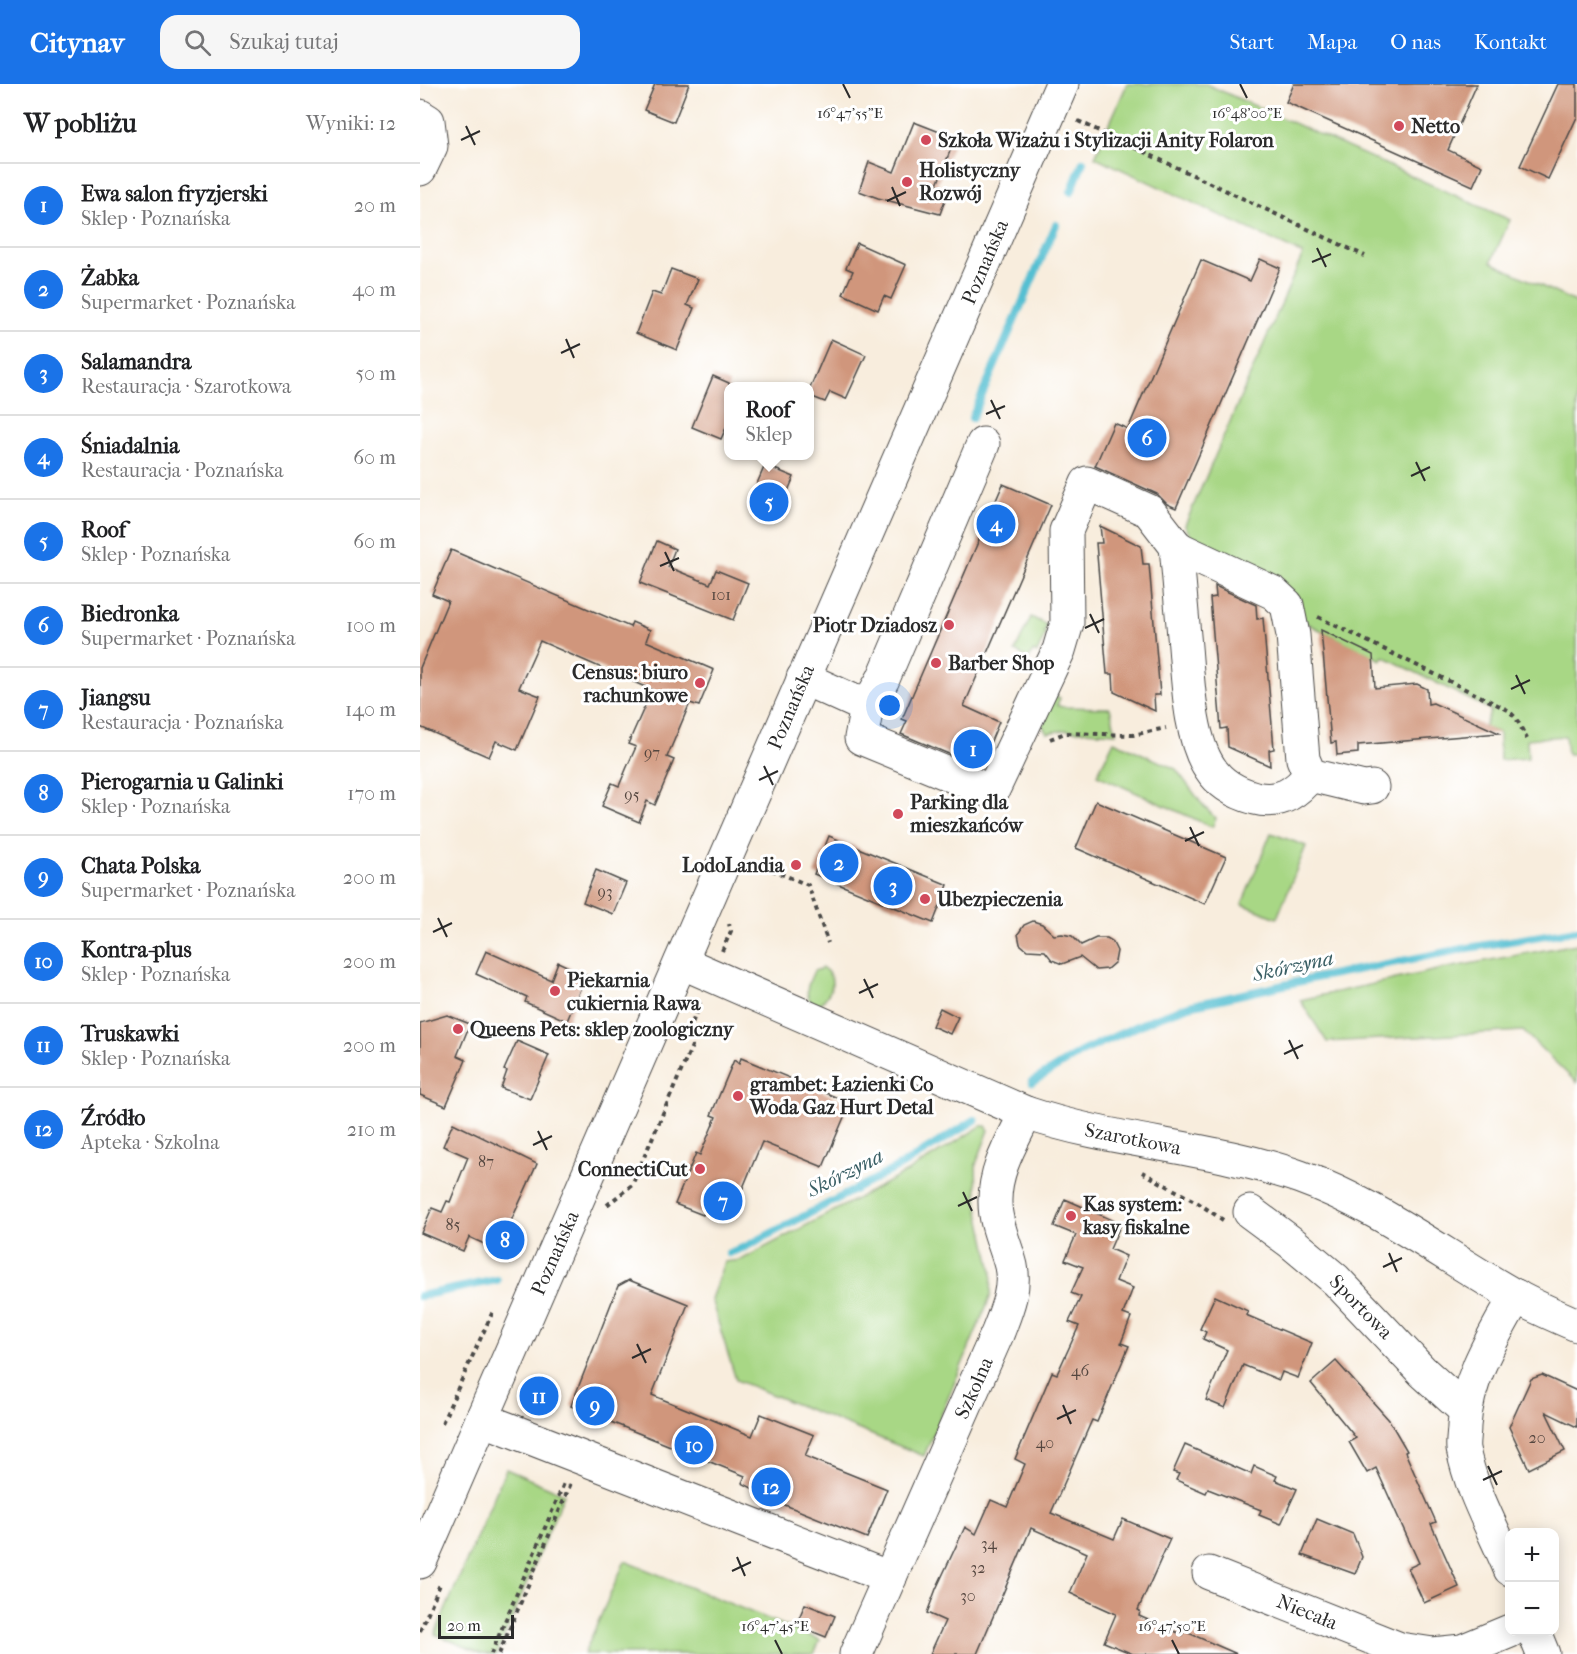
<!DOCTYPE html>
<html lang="pl">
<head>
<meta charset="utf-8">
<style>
	body { margin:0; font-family:"IM FELL French Canon",serif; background:#f6f6f6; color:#202124 }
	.controls { position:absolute; right:18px; bottom:18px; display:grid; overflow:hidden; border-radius:12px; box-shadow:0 3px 15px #0003 }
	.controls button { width:54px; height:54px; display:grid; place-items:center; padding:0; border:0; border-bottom:2px solid #e0e0e0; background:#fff; color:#202124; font:30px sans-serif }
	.scale { position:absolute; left:18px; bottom:15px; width:76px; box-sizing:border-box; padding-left:6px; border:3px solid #2b2b2b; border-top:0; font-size:16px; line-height:21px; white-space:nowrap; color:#2b2b2b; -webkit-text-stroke:4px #fff; paint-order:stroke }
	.you { position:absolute; left:470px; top:622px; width:21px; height:21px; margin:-15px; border:4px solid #fff; border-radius:50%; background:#1a73e8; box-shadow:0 0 0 9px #1a73e833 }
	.badge { display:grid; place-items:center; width:39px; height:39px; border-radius:50%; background:#1a73e8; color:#fff; font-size:20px; font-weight:700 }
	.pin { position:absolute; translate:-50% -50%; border:3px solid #fff; box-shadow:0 2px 6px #0006 }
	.popup { position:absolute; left:304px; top:298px; width:90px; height:78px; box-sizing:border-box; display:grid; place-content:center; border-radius:12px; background:#fff; filter:drop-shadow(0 2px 4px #0005); font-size:20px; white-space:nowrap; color:#757577 }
	.popup b { font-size:22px; color:#202124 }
	.popup::after { content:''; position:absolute; left:50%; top:100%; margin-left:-12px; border:12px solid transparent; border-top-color:#fff }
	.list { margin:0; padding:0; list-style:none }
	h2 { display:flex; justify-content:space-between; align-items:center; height:78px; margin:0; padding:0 24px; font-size:26px }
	h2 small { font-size:20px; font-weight:400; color:#757577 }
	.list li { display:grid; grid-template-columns:39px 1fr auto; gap:18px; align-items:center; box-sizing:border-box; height:84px; padding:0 24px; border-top:2px solid #e0e0e0 }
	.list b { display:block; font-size:22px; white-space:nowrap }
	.list p { margin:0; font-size:20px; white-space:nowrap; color:#757577 }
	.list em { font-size:20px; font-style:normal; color:#757577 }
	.icon { flex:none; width:33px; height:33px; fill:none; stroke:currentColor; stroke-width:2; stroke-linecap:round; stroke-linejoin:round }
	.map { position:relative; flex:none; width:1157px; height:1570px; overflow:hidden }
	header { display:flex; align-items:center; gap:36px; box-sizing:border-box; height:84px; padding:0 30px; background:#1a73e8; color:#fff }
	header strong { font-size:28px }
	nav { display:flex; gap:33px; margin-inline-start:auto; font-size:21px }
	.search { width:420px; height:54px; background:#f6f6f6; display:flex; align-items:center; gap:15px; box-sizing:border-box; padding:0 21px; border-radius:18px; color:#757577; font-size:22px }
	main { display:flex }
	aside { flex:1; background:#fff }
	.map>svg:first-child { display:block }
</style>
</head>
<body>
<header>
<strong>Citynav</strong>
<div class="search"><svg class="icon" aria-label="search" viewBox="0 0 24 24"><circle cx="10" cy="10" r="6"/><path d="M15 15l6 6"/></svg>Szukaj tutaj</div>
<nav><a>Start</a><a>Mapa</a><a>O nas</a><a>Kontakt</a></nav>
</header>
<main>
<aside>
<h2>W pobliżu<small>Wyniki: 12</small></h2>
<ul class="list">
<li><span class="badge">1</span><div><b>Ewa salon fryzjerski</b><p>Sklep · Poznańska</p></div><em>20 m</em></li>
<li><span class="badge">2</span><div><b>Żabka</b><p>Supermarket · Poznańska</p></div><em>40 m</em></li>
<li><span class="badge">3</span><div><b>Salamandra</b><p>Restauracja · Szarotkowa</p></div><em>50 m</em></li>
<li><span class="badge">4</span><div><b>Śniadalnia</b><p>Restauracja · Poznańska</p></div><em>60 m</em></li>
<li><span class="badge">5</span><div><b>Roof</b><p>Sklep · Poznańska</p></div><em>60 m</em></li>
<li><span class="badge">6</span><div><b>Biedronka</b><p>Supermarket · Poznańska</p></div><em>100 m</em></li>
<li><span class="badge">7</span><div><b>Jiangsu</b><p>Restauracja · Poznańska</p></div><em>140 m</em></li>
<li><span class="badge">8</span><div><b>Pierogarnia u Galinki</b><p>Sklep · Poznańska</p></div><em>170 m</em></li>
<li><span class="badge">9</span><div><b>Chata Polska</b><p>Supermarket · Poznańska</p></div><em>200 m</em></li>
<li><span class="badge">10</span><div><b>Kontra-plus</b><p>Sklep · Poznańska</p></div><em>200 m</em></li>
<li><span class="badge">11</span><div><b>Truskawki</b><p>Sklep · Poznańska</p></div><em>200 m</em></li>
<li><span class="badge">12</span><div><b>Źródło</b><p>Apteka · Szkolna</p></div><em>210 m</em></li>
</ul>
</aside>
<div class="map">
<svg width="1157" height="1570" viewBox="0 0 1157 1570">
	<rect width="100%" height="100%" fill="#fff"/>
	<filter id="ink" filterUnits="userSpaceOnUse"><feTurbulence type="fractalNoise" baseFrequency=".0167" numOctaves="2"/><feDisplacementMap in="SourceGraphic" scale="12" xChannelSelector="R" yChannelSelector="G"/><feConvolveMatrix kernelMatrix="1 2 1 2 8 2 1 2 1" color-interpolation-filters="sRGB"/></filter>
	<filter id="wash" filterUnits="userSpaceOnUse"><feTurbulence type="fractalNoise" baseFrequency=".008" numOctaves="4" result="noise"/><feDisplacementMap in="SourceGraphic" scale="24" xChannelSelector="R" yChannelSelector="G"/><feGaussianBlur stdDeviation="1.35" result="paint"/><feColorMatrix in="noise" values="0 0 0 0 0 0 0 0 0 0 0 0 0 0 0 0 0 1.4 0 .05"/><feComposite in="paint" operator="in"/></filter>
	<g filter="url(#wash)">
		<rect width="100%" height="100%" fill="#f8eddd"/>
		<g fill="#a8d785" stroke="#6a8158" stroke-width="1.5">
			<path d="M707 0H786L1090 136 1071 178 1157 219V670H1147L1145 652 1107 655 1108 674 1080 676 1079 649 1064 643 1071 626 963 572 961 576 882 537 774 460 765 441 883 170 675 73Z"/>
			<path d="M611 533 627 541 624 548 626 549 617 569 613 567 609 575 595 567Z"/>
			<path d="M630 609 640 614 637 621 642 623 690 624 696 649 645 646 627 649 619 636Z"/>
			<path d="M694 657 756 685 782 720 796 735 792 743 677 691Z"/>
			<path d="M851 749 886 762 857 834 822 820Z"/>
			<path d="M1157 860V999L1103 947 907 958 880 916 1022 885Z"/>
			<path d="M403 884C419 895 411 910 399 921H393C383 910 388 899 394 887Z"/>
			<path d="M561 1042H566L569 1046 556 1080 557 1118 572 1187 571 1211 504 1372 316 1296 291 1215 304 1178 321 1176 489 1087Z"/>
			<path d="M86 1385 144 1410 77 1570H62L15 1550Z"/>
			<path d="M205 1477 400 1556 394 1570H164Z"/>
		</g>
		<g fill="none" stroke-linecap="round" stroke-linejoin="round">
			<g stroke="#55bfd2" stroke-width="8">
				<path d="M651 108 663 78"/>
				<path d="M552 334 636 141"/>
				<path d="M612 998 661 968 733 935 769 922 895 894 1048 864 1157 846"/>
				<path d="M309 1169 325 1163 482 1081 555 1036"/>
				<path d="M0 1212 77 1196"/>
			</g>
		</g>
		<g id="blocks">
			<g fill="#d0967b">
				<path d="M235 0H269L254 38 224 26Z"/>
				<path d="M874 0H1057L1028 66 1062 82 1053 102 866 18Z"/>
				<path d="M1138 0H1157V33L1128 95 1100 82Z"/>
				<path d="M494 38 535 54 517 101 529 105 520 130 458 114 439 107 449 78 474 88Z"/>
				<path d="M437 159 486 181 471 215 464 212 458 226 423 210 433 187 426 184Z"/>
				<path d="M840 175 860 184 756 424 747 420 737 410 675 382 694 339 708 345 781 176 830 197Z"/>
				<path d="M251 185 278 195 267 221 274 224 257 266 216 249 232 208 241 211Z"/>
				<path d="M411 255 446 271 426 315 410 308 405 318 390 312V304Z"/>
				<path d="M293 292 309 299V337L301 355 272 343Z"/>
				<path d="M345 381 374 393 365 414 336 402Z"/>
				<path d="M583 400 631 421 544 622 579 638 560 683 481 650 487 637 482 635Z"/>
				<path d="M680 442 721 462 723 480H729L740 611H734L735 627 694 608 693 590H687L676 459H682Z"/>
				<path d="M237 457 255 465 248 483 290 500 296 486 328 499 313 536 220 499Z"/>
				<path d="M31 466 210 543 212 538 230 546 226 557 294 586 279 622 270 619 247 673 254 676 235 721 227 717 219 738 182 722 192 699 199 702 207 683 216 663 208 660 232 606 120 557 99 604 120 612 97 666 76 657 69 673 0 643V584L28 517 12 510Z"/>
				<path d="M795 502 836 521 837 535 843 534 854 665 849 666 850 682 808 663 807 644 801 645 790 514 796 513Z"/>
				<path d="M901 546 953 571 955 604 997 600 1007 605 1008 620 1013 619 1079 649 938 661V669L917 671 916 658 911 659Z"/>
				<path d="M676 717 806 773 785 820 656 764Z"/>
				<path d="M409 752 528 801 513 839 394 790Z"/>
				<path d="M176 786 206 799 193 830 163 818Z"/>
				<path d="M613 837 622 840 634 851 642 850 652 852 661 861 676 854H687L692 857 697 867 695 878 687 885 676 886 660 873 642 880 632 876 625 867 607 866 600 860 598 850 604 841Z"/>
				<path d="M66 867 131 896 138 878 166 891 147 937 105 918 107 913 56 890Z"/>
				<path d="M520 924 538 933 530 950 512 942Z"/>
				<path d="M27 931 50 940 37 972 46 976 26 1022 0 1011V939Z"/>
				<path d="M97 957 129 971 110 1015 81 1004 87 987 84 986Z"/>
				<path d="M321 974 430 1019 403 1083 342 1058 310 1135 286 1125 283 1131 255 1120 276 1069 280 1071 296 1033 291 1031 314 976 319 980Z"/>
				<path d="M33 1039 117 1080 86 1148 92 1151 84 1169 49 1153 43 1167 1 1149 12 1124 22 1128 27 1117 30 1118 48 1073 23 1062Z"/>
				<path d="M645 1115 701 1140 690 1165 706 1172 696 1197 713 1204 703 1230 711 1233 701 1259 709 1262 677 1338 672 1336 631 1429 694 1455 703 1435 750 1455 718 1526 720 1527 719 1532 763 1551 764 1547 817 1570H713L684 1558 696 1530 650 1509 667 1469 611 1444 557 1570H510L525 1537 507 1529 516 1505 545 1443 556 1450 571 1416 587 1423 605 1380 595 1375 632 1288 637 1290 659 1242 649 1238 661 1213 651 1209 663 1183 645 1176 656 1151 634 1142Z"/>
				<path d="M209 1196 268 1220 232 1311 332 1352 341 1330 394 1351 385 1372 467 1405 447 1454 365 1421 322 1399 325 1392 151 1322 198 1202Z"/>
				<path d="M795 1212 828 1227 826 1231 892 1259 878 1294 862 1288 859 1296 823 1281 805 1324 786 1316 807 1266 783 1255 786 1248 780 1245Z"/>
				<path d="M916 1277 969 1336 987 1367 985 1368 1016 1438 1011 1440 1039 1503 1004 1519 988 1484 999 1479 956 1384 947 1389 929 1358 936 1354 891 1299Z"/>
				<path d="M1122 1291 1157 1307V1343L1126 1328 1145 1367 1109 1385 1089 1343 1111 1295Z"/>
				<path d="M765 1361 831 1390 834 1382 857 1392 855 1396 877 1405 861 1440 839 1431 841 1426 788 1405 786 1409 756 1396 759 1390 753 1388Z"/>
				<path d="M897 1435 933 1450 942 1473 935 1490 882 1471Z"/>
				<path d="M385 1520 415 1532 406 1553 376 1541Z"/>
			</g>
		</g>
	</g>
	<g filter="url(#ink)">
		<use href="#blocks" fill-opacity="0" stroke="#4a4846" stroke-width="1.5"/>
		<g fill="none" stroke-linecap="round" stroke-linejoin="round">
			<defs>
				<g id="minor">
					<path d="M0 32 8 37 11 62 0 85"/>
					<path d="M563 360 463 595 447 623 441 654 572 708 639 566 647 539 646 447 667 399 729 427 756 462 762 466 854 509 867 521 873 551 883 675 890 691 944 704 952 703"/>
					<path d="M756 462C759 496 762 529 765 563 768 598 770 655 790 684 800 700 817 709 835 714 859 720 876 709 890 691"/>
					<path d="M383 594 447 623"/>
					<path d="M261 878 606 1029C695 1059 792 1062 880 1093 958 1121 1024 1172 1095 1212 1115 1223 1136 1232 1157 1241"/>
					<path d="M830 1128 872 1159 916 1196 1003 1288 1045 1326"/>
					<path d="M62 1335 470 1494"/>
					<path d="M0 1478 642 0"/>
					<path d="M1090 1485C1074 1446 1051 1407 1043 1365 1042 1358 1044 1350 1044 1342 1047 1294 1073 1253 1096 1212"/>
					<path d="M789 1489 980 1565 1013 1570 1042 1567 1090 1547"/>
					<path d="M1114 1548 1123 1570"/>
					<path d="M436 1570 578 1248C586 1227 596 1205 591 1182 586 1161 575 1141 575 1119 574 1086 592 1058 606 1029"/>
				</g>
			</defs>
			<use href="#minor" stroke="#4a4846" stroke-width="35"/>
			<g stroke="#4a4846" stroke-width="4" stroke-dasharray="4.5 4.5" stroke-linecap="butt">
				<path d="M658 37 945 172"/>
				<path d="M898 533 1088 626 1096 634 1107 655"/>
				<path d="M630 655 645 649 713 651 746 644"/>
				<path d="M335 779 388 801 408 859"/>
				<path d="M302 867 311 847 309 840"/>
				<path d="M722 1088 778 1119 803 1136"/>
				<path d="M187 1121 212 1101 272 962 271 942 280 918"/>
				<path d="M22 1339 74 1225"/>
				<path d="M0 1547 21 1498"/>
				<path d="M71 1570 145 1397"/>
				<path d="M79 1570 151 1399"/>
			</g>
			<use href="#minor" stroke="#fff" stroke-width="33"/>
		</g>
	</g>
	<path fill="none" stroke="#2b2b2b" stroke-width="2" d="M423 0 430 14M820 0 827 14M46 42 55 61M41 56 60 47M472 103 480 122M467 117 486 108M897 164 906 183M892 178 911 170M146 255 154 274M141 269 160 260M571 316 580 335M566 330 585 322M996 378 1005 397M991 392 1010 383M245 468 254 487M240 482 259 474M670 530 679 549M665 544 684 535M1096 591 1105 610M1091 605 1110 596M344 682 353 701M339 696 358 687M770 743 779 762M765 757 784 748M18 834 27 853M13 848 32 839M444 895 453 914M439 909 458 900M869 956 878 975M864 970 883 961M118 1047 127 1066M113 1061 132 1052M543 1108 552 1127M538 1122 557 1113M969 1169 977 1188M963 1183 982 1174M217 1260 226 1279M212 1274 231 1265M643 1321 651 1340M637 1335 656 1326M1068 1382 1077 1401M1063 1396 1082 1387M317 1473 325 1492M312 1487 331 1478M355 1556 362 1570M752 1556 759 1570"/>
	<g fill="#d1495b" stroke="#fff" stroke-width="2">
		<circle cx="979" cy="42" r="6"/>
		<circle cx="506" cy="56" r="6"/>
		<circle cx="487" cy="98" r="6"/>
		<circle cx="529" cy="541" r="6"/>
		<circle cx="516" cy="579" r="6"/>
		<circle cx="280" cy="599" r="6"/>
		<circle cx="478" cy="730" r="6"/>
		<circle cx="376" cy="781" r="6"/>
		<circle cx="505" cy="815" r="6"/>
		<circle cx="135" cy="907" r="6"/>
		<circle cx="38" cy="945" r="6"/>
		<circle cx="318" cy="1012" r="6"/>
		<circle cx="280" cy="1085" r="6"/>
		<circle cx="651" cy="1132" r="6"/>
	</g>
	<g text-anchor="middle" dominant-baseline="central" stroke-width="6" stroke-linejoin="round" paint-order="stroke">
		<g font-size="16" fill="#54463f">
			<text x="301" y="510">101</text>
			<text x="232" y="668">97</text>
			<text x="212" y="710">95</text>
			<text x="185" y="807">93</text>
			<text x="66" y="1077">87</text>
			<text x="33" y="1140">85</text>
			<text x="660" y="1286">46</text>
			<text x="1117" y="1353">20</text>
			<text x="625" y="1358">40</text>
			<text x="569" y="1459">34</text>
			<text x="558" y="1483">32</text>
			<text x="548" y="1511">30</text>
		</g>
		<g font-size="20" font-weight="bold" fill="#2b2b2b" stroke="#fff" text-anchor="start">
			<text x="991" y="42">Netto</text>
			<text x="518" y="56">Szkoła Wizażu i Stylizacji Anity Folaron</text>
			<text x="499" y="86">Holistyczny<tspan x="499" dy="23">Rozwój</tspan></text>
			<text x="517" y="541" text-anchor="end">Piotr Dziadosz</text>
			<text x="528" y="579">Barber Shop</text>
			<text x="268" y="588" text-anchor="end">Census: biuro<tspan x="268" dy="23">rachunkowe</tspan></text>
			<text x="490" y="718">Parking dla<tspan x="490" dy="23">mieszkańców</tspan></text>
			<text x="364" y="781" text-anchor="end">LodoLandia</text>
			<text x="517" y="815">Ubezpieczenia</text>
			<text x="147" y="896">Piekarnia<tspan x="147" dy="23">cukiernia Rawa</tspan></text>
			<text x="50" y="945">Queens Pets: sklep zoologiczny</text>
			<text x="330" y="1000">grambet: Łazienki Co<tspan x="330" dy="23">Woda Gaz Hurt Detal</tspan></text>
			<text x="268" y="1085" text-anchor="end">ConnectiCut</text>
			<text x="663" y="1120">Kas system:<tspan x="663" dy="23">kasy fiskalne</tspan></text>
		</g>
		<g font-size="20" fill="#2b2b2b" stroke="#fff">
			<text transform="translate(565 178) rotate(-67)">Poznańska</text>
			<text transform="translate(371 623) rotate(-67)">Poznańska</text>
			<text transform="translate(713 1055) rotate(11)">Szarotkowa</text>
			<text transform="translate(135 1169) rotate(-66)">Poznańska</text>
			<text transform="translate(941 1223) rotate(46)">Sportowa</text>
			<text transform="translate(554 1304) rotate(-66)">Szkolna</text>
			<text transform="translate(887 1528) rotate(22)">Niecała</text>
		</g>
		<g font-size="21" font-style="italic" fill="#3a5f65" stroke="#fff">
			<text transform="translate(873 882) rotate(-12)">Skórzyna</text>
			<text transform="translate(425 1089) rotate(-27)">Skórzyna</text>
		</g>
	</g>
	<g font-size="15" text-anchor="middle" fill="#2b2b2b" stroke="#fff" stroke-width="6" stroke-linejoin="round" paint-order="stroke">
		<text x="827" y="34">16°48'00"E</text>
		<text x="430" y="34">16°47'55"E</text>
		<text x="355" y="1547">16°47'45"E</text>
		<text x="752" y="1547">16°47'50"E</text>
	</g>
</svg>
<div class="controls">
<button>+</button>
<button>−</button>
</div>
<div class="scale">20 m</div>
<div class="you"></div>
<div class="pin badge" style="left:553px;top:665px">1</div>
<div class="pin badge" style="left:419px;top:779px">2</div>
<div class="pin badge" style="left:473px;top:802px">3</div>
<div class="pin badge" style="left:576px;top:440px">4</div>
<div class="pin badge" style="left:349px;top:418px">5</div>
<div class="popup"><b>Roof</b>Sklep</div>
<div class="pin badge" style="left:727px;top:354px">6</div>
<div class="pin badge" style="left:303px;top:1117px">7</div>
<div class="pin badge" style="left:85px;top:1156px">8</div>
<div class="pin badge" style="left:175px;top:1322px">9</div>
<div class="pin badge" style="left:274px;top:1361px">10</div>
<div class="pin badge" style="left:119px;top:1312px">11</div>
<div class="pin badge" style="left:351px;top:1403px">12</div>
</div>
</main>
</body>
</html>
